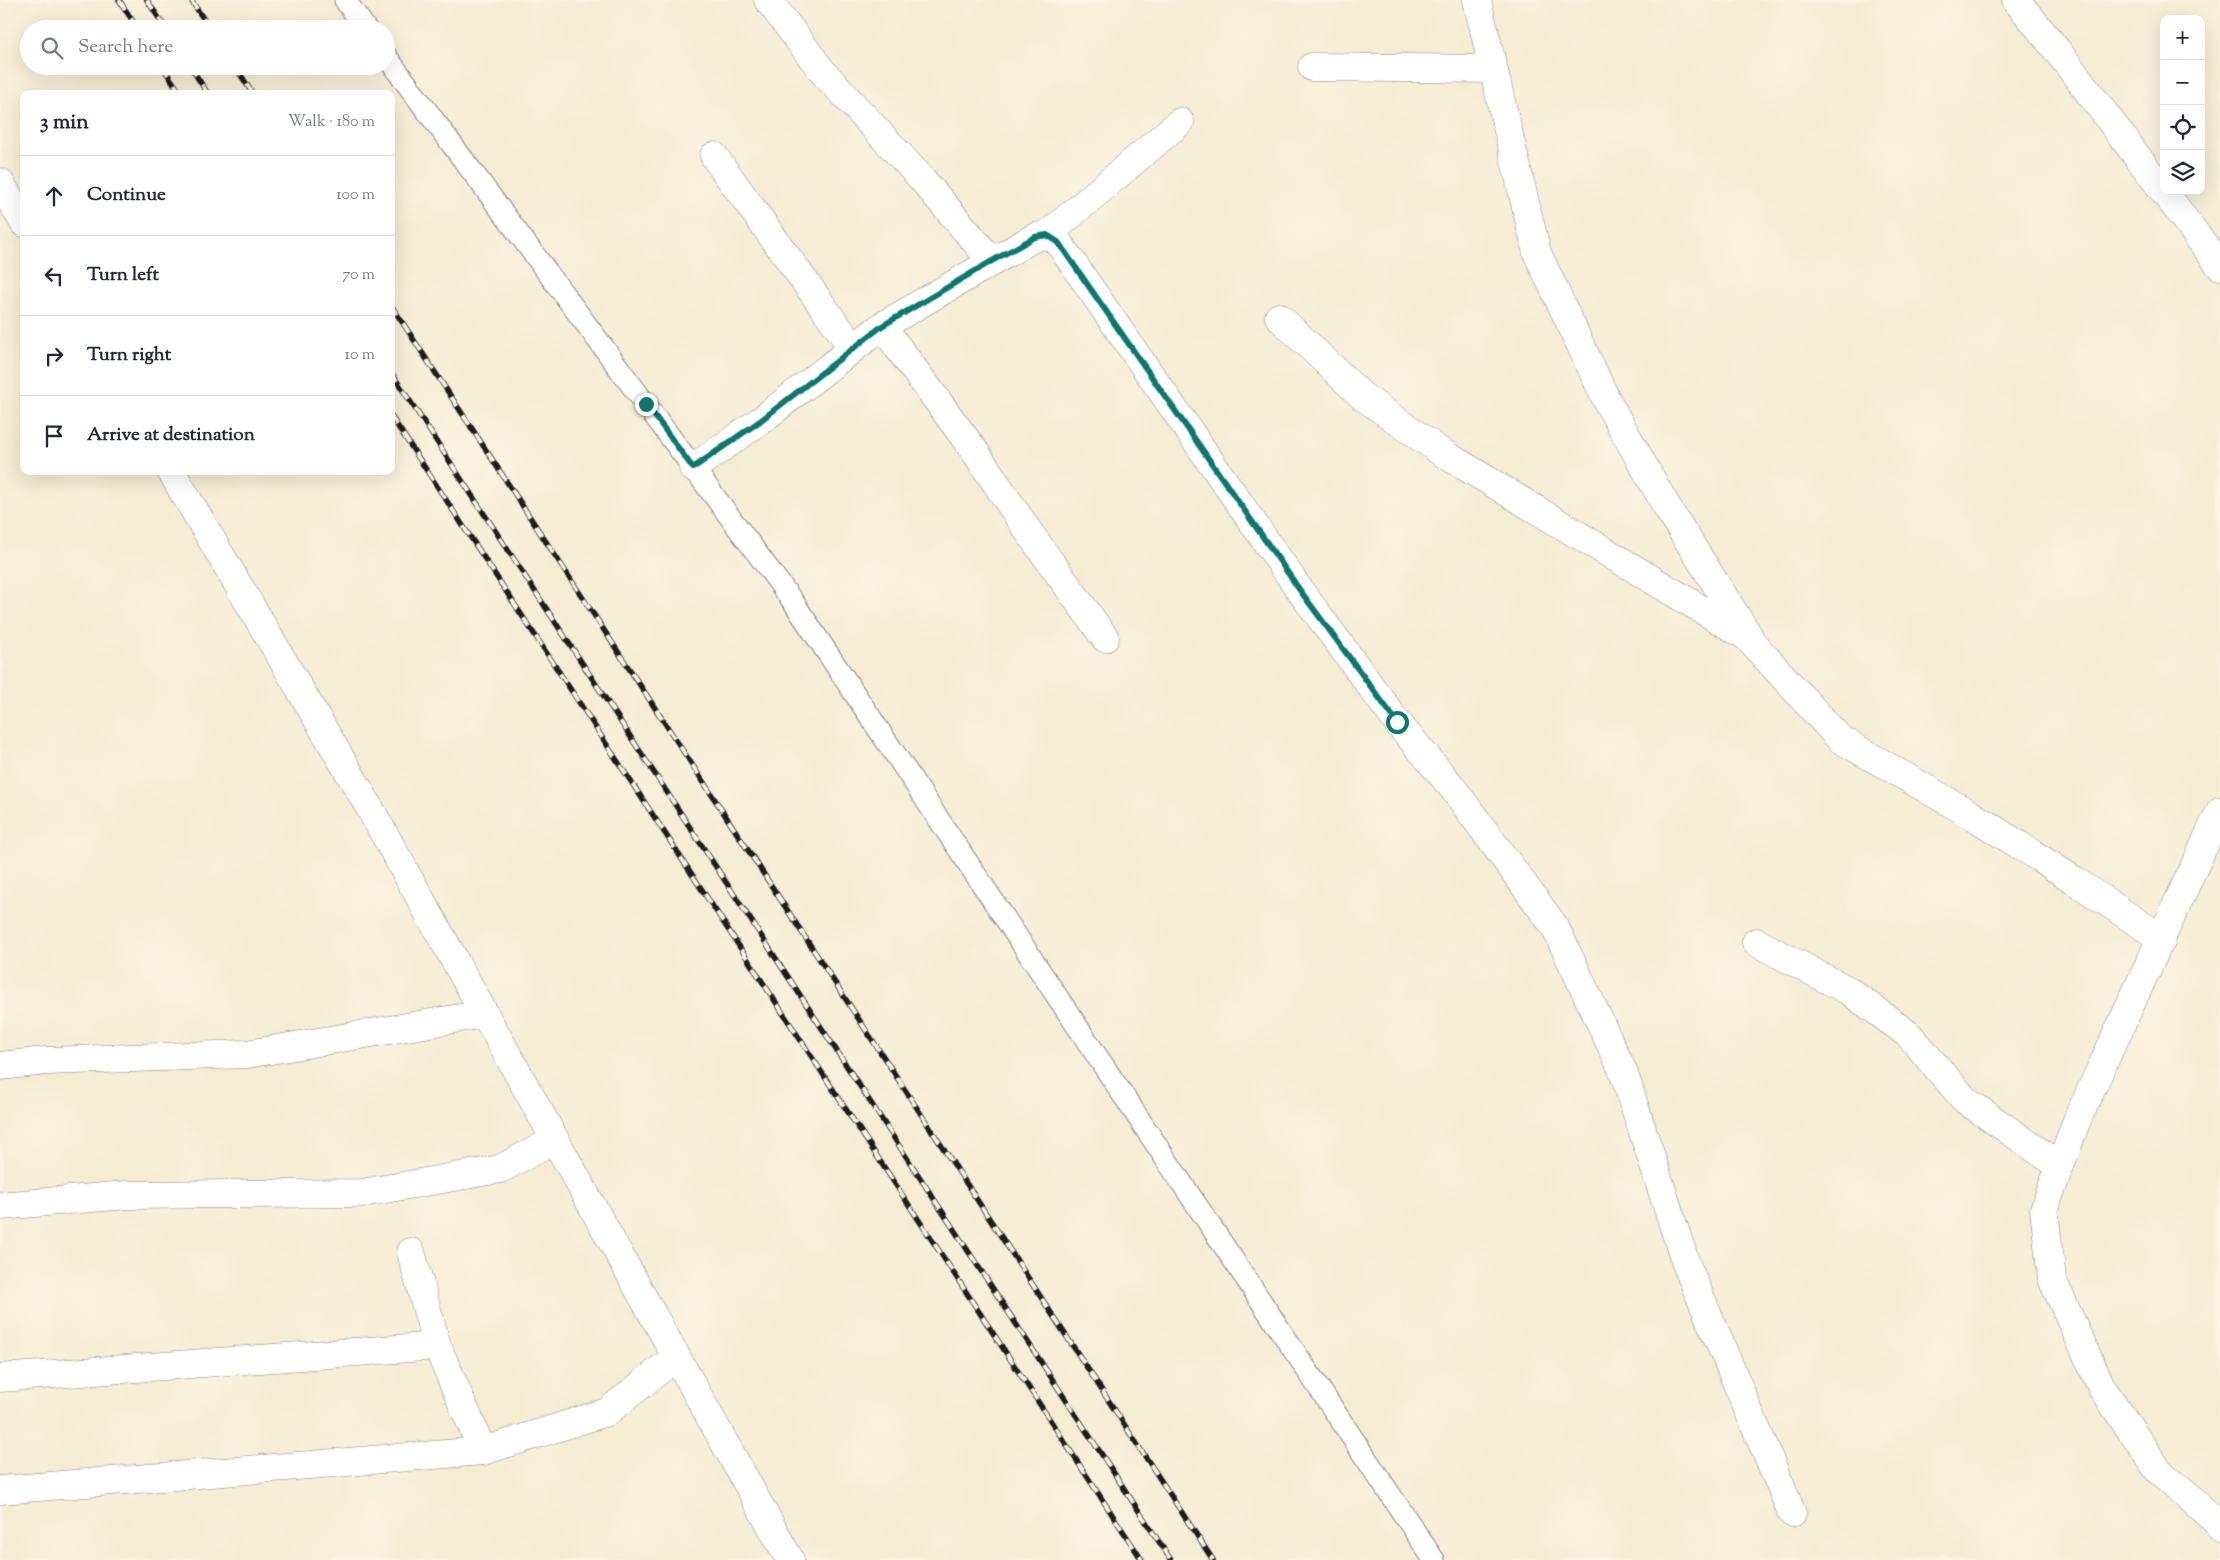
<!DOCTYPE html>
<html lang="en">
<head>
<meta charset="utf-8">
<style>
	body { margin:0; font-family:"Sorts Mill Goudy",serif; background:#f2f2f3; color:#1f2937 }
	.controls { position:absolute; right:15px; top:15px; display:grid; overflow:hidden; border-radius:10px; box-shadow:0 5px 20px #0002 }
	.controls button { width:45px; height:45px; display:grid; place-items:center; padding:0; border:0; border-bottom:1px solid #e0e1e3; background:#fff; color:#1f2937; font:25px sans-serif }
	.stop { position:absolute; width:15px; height:15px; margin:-11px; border:4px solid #0f766e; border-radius:50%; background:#fff }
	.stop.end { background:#0f766e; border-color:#fff; box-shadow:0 1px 5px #0008 }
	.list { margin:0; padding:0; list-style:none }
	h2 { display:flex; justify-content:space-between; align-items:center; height:65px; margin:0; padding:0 20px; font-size:21px }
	h2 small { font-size:16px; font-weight:400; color:#747a83 }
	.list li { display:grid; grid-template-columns:32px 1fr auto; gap:15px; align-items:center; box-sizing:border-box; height:80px; padding:0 20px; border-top:1px solid #e0e1e3 }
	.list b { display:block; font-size:19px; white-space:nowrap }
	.list em { font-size:16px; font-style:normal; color:#747a83 }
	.icon { flex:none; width:28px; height:28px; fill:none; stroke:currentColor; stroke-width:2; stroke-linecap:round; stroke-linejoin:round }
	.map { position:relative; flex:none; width:2220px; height:1560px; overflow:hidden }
	.search { position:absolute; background:#fff; box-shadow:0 5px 20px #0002; left:20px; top:20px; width:375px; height:55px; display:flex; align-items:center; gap:12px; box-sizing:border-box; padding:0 18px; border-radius:28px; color:#747a83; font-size:19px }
	.panel { position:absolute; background:#fff; box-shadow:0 5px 20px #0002; left:20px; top:90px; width:375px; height:385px; border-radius:10px }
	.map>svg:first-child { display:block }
</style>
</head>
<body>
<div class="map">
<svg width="2220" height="1560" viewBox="0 0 2220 1560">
	<rect width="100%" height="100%" fill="#fcf5e5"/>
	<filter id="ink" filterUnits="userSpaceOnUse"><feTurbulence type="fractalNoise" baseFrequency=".02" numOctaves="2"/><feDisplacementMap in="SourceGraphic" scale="10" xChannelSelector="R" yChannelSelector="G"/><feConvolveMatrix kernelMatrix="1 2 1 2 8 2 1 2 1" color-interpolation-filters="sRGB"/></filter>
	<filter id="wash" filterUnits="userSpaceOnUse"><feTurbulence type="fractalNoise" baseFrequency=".0096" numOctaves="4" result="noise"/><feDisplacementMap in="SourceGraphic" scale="20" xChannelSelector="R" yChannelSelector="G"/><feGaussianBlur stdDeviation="1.12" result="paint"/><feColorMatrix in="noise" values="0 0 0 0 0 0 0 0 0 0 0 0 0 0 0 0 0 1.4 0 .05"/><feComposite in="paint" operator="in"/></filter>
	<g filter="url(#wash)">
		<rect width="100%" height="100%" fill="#f4ecd3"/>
	</g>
	<g filter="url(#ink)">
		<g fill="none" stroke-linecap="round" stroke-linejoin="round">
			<defs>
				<g id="lane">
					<path d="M345 0 366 29"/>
					<path d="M386 56 794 603 1434 1560"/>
				</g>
				<g id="street">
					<path d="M768 0 823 72 921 178 992 261"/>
					<path d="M1477 0 1537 253 1607 401 1668 509 1749 636"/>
					<path d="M2016 0 2056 49 2220 266"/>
					<path d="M1312 67 1493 69"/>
					<path d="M714 156 853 348"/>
					<path d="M1047 235 1180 122"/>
					<path d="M1279 317 1362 396 1441 452 1747 637 1840 739 1970 814 2074 880 2162 939"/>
					<path d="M882 326 976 453 1026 528 1105 638"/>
					<path d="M693 468 760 421 882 326 1035 237 1047 235 1058 242 1299 589 1397 722 1452 787 1555 927 1623 1071 1685 1261 1792 1513"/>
					<path d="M2220 811 2077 1120 2044 1209 2052 1279 2102 1388 2158 1470 2220 1525"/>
					<path d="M1756 942 1849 991 1909 1035 1965 1100 2060 1166"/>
					<path d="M0 1066 46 1061 247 1054 484 1014"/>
					<path d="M0 1206 127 1195 362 1193 500 1169 555 1140"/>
					<path d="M411 1252 437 1346 483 1451"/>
					<path d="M0 1378 437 1346"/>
					<path d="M0 1490 483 1451 607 1412 676 1357"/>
				</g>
				<g id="secondary">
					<path d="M0 182 24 223"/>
					<path d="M171 471 364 798 790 1560"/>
				</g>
			</defs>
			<use href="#lane" stroke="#888478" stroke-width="23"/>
			<use href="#street" stroke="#888478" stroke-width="29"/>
			<use href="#secondary" stroke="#888478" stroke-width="29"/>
			<use href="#lane" stroke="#fff" stroke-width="21"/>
			<use href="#street" stroke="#fff" stroke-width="28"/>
			<use href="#secondary" stroke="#fff" stroke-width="28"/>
			<defs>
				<g id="rail">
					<path d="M119 0 138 29"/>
					<path d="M147 0 166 29"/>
					<path d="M191 0 210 29"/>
					<path d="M162 66 181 94"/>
					<path d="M190 66 208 94"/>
					<path d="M235 66 253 94"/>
					<path d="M391 305 1213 1560"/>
					<path d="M391 372 1171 1560"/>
					<path d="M391 416 1142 1560"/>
				</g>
			</defs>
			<use href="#rail" stroke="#1c1c1c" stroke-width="5.5"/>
			<use href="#rail" stroke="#fcf5e5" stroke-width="4" stroke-dasharray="11" stroke-linecap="butt"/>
		</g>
	</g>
	<g fill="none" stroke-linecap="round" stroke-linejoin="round" filter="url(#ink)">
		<path stroke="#0f766e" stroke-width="6" d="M646 404 693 468 760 421 882 326 992 261 1035 237 1047 235 1058 242 1299 589 1397 722"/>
	</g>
</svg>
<div class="controls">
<button>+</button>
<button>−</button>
<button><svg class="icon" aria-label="locate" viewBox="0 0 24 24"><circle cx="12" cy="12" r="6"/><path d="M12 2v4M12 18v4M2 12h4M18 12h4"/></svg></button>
<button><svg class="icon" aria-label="layers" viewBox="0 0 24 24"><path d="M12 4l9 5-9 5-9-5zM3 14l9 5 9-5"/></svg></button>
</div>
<div class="stop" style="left:1397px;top:722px"></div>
<div class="stop end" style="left:646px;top:404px"></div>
<div class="search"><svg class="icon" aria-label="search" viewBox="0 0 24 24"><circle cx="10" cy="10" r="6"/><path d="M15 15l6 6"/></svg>Search here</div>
<section class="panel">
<h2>3 min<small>Walk · 180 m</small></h2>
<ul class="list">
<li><svg class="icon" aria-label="ahead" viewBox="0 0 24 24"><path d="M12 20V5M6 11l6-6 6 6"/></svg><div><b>Continue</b></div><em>100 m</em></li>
<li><svg class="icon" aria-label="left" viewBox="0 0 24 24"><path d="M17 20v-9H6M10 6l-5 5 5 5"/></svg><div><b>Turn left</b></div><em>70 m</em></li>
<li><svg class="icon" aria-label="right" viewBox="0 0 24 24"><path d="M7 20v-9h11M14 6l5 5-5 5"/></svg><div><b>Turn right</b></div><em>10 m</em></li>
<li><svg class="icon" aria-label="arrive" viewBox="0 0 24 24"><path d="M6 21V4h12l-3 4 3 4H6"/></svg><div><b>Arrive at destination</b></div></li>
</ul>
</section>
</div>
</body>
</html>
